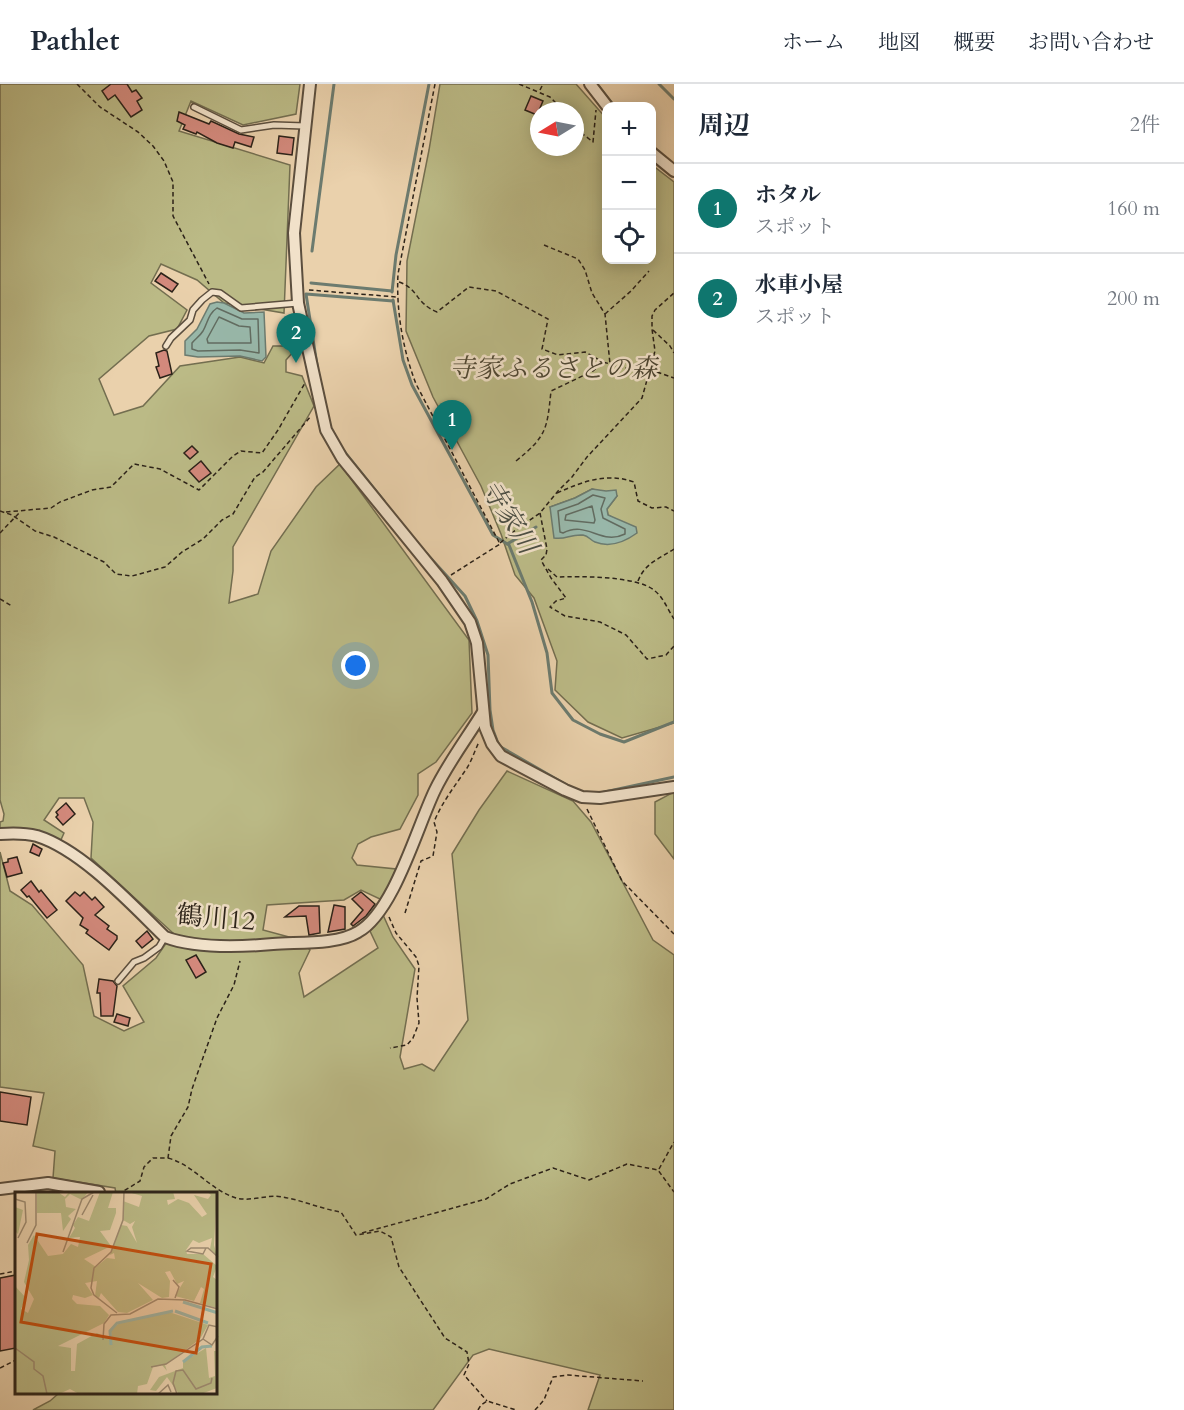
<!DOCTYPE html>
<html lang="ja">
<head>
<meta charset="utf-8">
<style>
	body { margin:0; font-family:Cardo,"Noto Serif JP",serif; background:#f2f2f3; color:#1f2937 }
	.controls { position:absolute; right:18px; top:18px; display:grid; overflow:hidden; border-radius:12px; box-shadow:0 3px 15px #0003 }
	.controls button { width:54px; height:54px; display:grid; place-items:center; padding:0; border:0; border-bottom:2px solid #e0e1e3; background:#fff; color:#1f2937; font:30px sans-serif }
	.compass { position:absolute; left:530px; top:18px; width:54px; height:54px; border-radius:50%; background:#fff; box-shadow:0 3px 15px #0003; rotate:260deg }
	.you { position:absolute; left:356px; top:582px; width:21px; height:21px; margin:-15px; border:4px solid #fff; border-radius:50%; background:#1a73e8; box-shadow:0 0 0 9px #1a73e833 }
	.badge { display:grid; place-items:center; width:39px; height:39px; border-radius:50%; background:#0f766e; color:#fff; font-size:20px; font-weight:700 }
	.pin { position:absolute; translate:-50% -50px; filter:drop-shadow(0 2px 3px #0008) }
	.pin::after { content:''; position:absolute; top:32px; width:21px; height:18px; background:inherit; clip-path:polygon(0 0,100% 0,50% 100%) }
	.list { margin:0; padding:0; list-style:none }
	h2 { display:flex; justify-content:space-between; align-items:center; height:78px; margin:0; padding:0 24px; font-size:26px }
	h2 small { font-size:20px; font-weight:400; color:#747a83 }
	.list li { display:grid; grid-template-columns:39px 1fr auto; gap:18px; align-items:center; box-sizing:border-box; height:90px; padding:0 24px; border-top:2px solid #e0e1e3 }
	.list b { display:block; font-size:22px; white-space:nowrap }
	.list p { margin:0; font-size:20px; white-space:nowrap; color:#747a83 }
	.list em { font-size:20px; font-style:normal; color:#747a83 }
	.icon { flex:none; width:33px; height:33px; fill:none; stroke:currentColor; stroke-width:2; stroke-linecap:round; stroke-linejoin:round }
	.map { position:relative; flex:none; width:674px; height:1326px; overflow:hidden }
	header { display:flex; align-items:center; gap:36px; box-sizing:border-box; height:84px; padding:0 30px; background:#fff; border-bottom:2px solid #e0e1e3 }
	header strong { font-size:28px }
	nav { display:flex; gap:33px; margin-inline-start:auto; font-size:21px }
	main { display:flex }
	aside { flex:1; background:#fff }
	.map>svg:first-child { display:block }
</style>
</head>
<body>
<header>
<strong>Pathlet</strong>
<nav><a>ホーム</a><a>地図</a><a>概要</a><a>お問い合わせ</a></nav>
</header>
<main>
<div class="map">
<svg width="674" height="1326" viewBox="0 0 674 1326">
	<rect width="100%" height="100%" fill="#ead1ac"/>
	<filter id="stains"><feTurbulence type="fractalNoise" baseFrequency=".00333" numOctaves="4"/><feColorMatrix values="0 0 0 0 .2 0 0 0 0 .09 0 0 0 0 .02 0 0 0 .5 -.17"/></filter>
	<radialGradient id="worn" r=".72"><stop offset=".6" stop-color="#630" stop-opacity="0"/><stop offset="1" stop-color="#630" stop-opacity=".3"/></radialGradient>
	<g fill="#bbba86" stroke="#736e50" stroke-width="1.5" fill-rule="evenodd">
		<path d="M0 0H300L296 30 243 41 191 17 179 47 290 81 284 229 224 219 197 196 161 180 151 199 187 226 177 245 149 252 99 295 114 331 143 322 180 282 240 273 264 279 273 262H288L294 267 286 276V288L302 292 314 322 233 463V487L229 519 258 510 271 467 316 403 340 380 469 556 472 629 436 678 418 690V711L400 745 371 753 358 760 352 774 357 781 396 785 382 816 361 806 344 816 267 821 263 846 300 856 310 866 299 889 304 913 378 864 370 847 383 831 393 853 415 885 400 973 404 985 422 980 434 987 468 936 452 770 479 726 507 687 573 717 591 738 653 856 674 871V1326H588L600 1291 489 1265 473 1271 433 1326H33L50 1317 58 1310H216V1110H116L115 1104 53 1094 55 1067 33 1062 44 1009 0 1003V768L10 807 32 821 83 881 94 932 124 947 144 938 123 902 156 874 173 849 91 774 93 738 84 714H59L44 736 64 749 60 758 0 748V738L3 737 4 730 0 716Z"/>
		<path d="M440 0H576L606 34V176H652V81L674 98V639L622 654 588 638 555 606 557 577 534 514 515 491 501 450 481 402 433 313 406 247 407 177 429 66ZM539 27H575V63H539ZM592 405 617 412 607 425 608 431 615 435 587 451H572L550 423 575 414Z"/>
		<path d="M674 708V775L655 750V718Z"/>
	</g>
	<g fill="#98b7a9" stroke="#6c7b6f" stroke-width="1.5">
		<path d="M217 218 224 219 244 229 264 228 266 273 262 277 240 272 198 273 185 271V257L197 245 210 220Z"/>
		<path d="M592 405 606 407 616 406 617 412 607 425 608 431 636 443 637 449C626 457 610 464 595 458 590 456 589 452 583 451 570 450 566 456 554 454L550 423 575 414Z"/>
	</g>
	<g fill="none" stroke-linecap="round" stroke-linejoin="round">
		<g stroke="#626c61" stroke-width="1.5">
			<path d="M217 224 242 235H258L259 269 240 266 198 267 192 265V259C195 255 200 252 203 247 208 238 208 230 217 224Z"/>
			<path d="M219 233 239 242 250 243 251 259H208L207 255Z"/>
			<path d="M593 411 605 414 601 425 603 434 625 445V450C601 462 587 436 563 449L560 448 558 427 578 420Z"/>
			<path d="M592 422 595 436 594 439 565 436 566 431Z"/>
		</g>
		<g stroke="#6c7b6f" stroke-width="3">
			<path d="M597 0 614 22"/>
			<path d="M659 0 674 15"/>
			<path d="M312 167 334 0"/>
			<path d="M311 199 392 207"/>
			<path d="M392 208 396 171 429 0"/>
			<path d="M393 216 403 276 412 301 493 451 509 461 532 518 547 569 552 609 573 636 600 650 624 658 674 638"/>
			<path d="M317 281 306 210 393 217"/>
			<path d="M343 366 384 417"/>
			<path d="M507 460 536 443"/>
			<path d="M426 469 465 512 477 537 488 571 490 626 493 646 499 662 570 703"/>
			<path d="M600 709 674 693"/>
		</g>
	</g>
	<g fill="#d3897c" stroke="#2b2219" stroke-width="1.5">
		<path d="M111 0H127L132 8 136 6 142 14 137 17 142 26 131 33 115 11 108 16 102 7Z"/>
		<path d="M531 12 543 17 537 31 525 26Z"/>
		<path d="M179 28 209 40 211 37 239 50 254 53 251 63 235 58 233 64 217 59 197 48 196 50 183 45 185 41 177 37Z"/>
		<path d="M279 52 294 54 292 71 277 69Z"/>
		<path d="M161 189 178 200 172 208 155 197Z"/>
		<path d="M164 266 167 267 172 290 160 294 156 283 159 282 156 269Z"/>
		<path d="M192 362 198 368 190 375 184 369Z"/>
		<path d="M201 377 211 389 199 398 189 387Z"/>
		<path d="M66 719 75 730 63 741 56 733 58 731 56 728Z"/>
		<path d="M33 760 42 765 39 772 30 768Z"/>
		<path d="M17 773 22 789 7 793 3 779 8 778V775Z"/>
		<path d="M31 797 39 808 41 806 57 826 47 834 29 812 27 813 21 806Z"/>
		<path d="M75 808 80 812 84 808 92 816 95 813 104 823 95 831 109 842 107 845 117 852V855L109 866 86 849 88 846 80 841 83 834 66 817Z"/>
		<path d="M361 808 375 820 366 832 353 842 351 840 363 826 352 815Z"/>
		<path d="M334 821 345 823V845L328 848Z"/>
		<path d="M299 822H319L320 849 309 851 306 832 285 833Z"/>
		<path d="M147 847 153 855 142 864 136 857Z"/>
		<path d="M196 871 206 888 196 894 186 876Z"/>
		<path d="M99 895 113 897 117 902 113 932H101L100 909H97Z"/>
		<path d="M117 930 130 934 128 942 114 938Z"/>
		<path d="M0 1008 31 1013 27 1041 0 1037Z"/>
		<path d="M16 1191V1264L0 1267V1194Z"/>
	</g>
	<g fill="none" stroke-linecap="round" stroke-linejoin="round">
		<defs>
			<g id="service">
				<path d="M194 23 241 46 274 41 305 42"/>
				<path d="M166 262 171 254 190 236 193 226 202 216 212 208 220 209 241 224 298 219"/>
				<path d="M118 897 134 878 144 874 159 863 165 853"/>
			</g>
			<g id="minor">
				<path d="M310 0 294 149 298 219 326 346 342 374 442 497 470 538 477 559 485 643 492 660 501 672 565 706 582 713 600 714 674 703"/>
				<path d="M590 0 607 22"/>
				<path d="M652 69 674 87"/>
				<path d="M0 750C12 749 25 749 37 752 82 766 132 821 165 853 197 865 240 863 273 860 298 858 337 861 358 848 394 828 417 743 435 706 448 679 467 654 483 628"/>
				<path d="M0 1105 48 1099 99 1108"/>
			</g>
		</defs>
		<use href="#service" stroke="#5b4e3e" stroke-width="8"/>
		<use href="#minor" stroke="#5b4e3e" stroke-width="14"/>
		<g stroke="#2b2219" stroke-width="1.5" stroke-dasharray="4.5 3" stroke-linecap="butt">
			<path d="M77 0 100 23 138 48 153 62 164 77 173 98V132L209 200"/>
			<path d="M435 0 398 190C396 227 403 266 416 300L500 460 451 491"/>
			<path d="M519 0 550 13 564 27"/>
			<path d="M540 6 543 0"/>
			<path d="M575 44 593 58 596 26"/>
			<path d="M544 161 578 175 585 186 592 209 605 230 610 280 620 284H638"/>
			<path d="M399 198C419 205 415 219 437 228L469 203 496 207 548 235 542 265 558 271 585 268 603 278"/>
			<path d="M309 206 397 213"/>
			<path d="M605 230 631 207 649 187"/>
			<path d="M653 246 670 262 674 269"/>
			<path d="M657 288 674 294"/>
			<path d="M516 377C547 352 547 345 551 307L593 287 603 278 610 280"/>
			<path d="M557 409C582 398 606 388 634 398L638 417 652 424 666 423 674 427"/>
			<path d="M0 427 12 431 35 447 54 453 104 478 116 490 132 492 165 483 182 468 203 455 222 436 233 430 255 393 263 388 311 332"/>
			<path d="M6 428 51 424 60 418 92 406 111 403 134 380 160 385 199 406 233 372 241 367 262 369 278 346 305 299"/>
			<path d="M540 429 547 465 546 471 541 476 551 494 566 514 556 517 550 523 565 532 600 538 626 551 647 575 666 571 674 562"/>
			<path d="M0 449 20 428"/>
			<path d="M500 459 513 448 540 429 558 407 572 393 587 373 642 314 655 267 652 245V232L655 226 674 209"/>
			<path d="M548 485 557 493C580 492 639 492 655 507 663 513 668 526 674 535"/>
			<path d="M638 497C645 479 659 475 674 465"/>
			<path d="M0 515 12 522"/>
			<path d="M587 725 622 797 674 850"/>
			<path d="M405 829 421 777 433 772 437 748 434 738C442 718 455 702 467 684 472 676 475 666 479 658"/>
			<path d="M389 833 396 849 416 873 419 882 417 914 419 939 413 954 407 961 390 964"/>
			<path d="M168 1074C194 1081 210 1106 236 1114 250 1118 268 1110 282 1113 302 1116 321 1125 341 1128L356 1151 380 1147 391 1153 399 1183 445 1254 467 1268 469 1280 464 1291 487 1317"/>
			<path d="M659 1085 674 1058"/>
			<path d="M110 1108H122L140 1097 144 1083 153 1074H168L171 1052 188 1023 192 1005 217 934 234 901 240 877"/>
			<path d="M362 1149 486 1115 510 1100 553 1084 589 1096 627 1080 658 1086 674 1108"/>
			<path d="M0 1190 16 1187"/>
			<path d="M0 1284 16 1276"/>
			<path d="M478 1326 481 1321 487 1317 516 1326"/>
			<path d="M535 1326 544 1316 553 1293 568 1291 643 1297"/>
		</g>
		<use href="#service" stroke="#f1e1c9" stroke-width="5"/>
		<use href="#minor" stroke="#f1e1c9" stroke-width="10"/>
		<path stroke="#2b2219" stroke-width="1.5" stroke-dasharray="4.5 3" stroke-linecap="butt" d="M638 284 657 288"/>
	</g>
	<g text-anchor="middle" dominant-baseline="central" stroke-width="5" stroke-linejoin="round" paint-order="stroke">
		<g font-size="26" font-style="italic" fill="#4f4834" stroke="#f1e1c9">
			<text x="553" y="284">寺家ふるさとの森</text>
		</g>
		<g font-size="26" fill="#2b2219" stroke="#f1e1c9">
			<text transform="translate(216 834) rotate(5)">鶴川12</text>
		</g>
		<g font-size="27" font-style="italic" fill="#4c4f44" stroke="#f1e1c9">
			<text transform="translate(509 433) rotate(58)">寺家川</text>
		</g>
	</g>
	<g transform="translate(15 1108)">
		<rect width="202" height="202" fill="#ead1ac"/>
		<path d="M22 0H43L50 5 54 0H73L67 8 55 2 50 7 51 15 61 17 53 24 56 27 48 39 46 21H22ZM85 0H98L93 16H101V21L95 38 85 39 96 54 69 67 81 75 92 66 100 67 99 61 95 63 106 33 112 34 122 51 117 35 120 29 115 32 108 28V9L124 15 127 4 113 0H158L160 7 152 8 153 13 163 7 174 11 187 25 192 22 179 3 193 7 196 3 192 0H202L199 53 202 64 195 57 197 46 184 51 178 48 171 58 172 62H188L202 74 198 85 202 88V116L185 111 189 97 186 95 179 109 160 104 169 89 162 92 155 79 150 80 155 89 154 105 147 106 123 91 138 108 112 121 103 120 86 101 84 106 80 104 82 89 70 91 78 103 70 106 58 103 57 107 62 112 85 114 94 123 89 131 43 154 56 156V179H60L62 152 82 141 97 149 96 139 104 131 154 120 193 133 185 147 150 173 152 179 147 173 138 175 132 192 123 194 122 202H64L55 197 44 202H0V94L11 106 6 117 13 121 19 107 9 90 14 68 13 53 19 43 33 64 48 62 56 52 63 55 65 45 54 46 60 36 58 33 63 25 74 29ZM0 15 8 18 3 42 0 39ZM191 156 194 186 200 184 199 159H202V196L186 202H164L152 185 141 199 135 198 144 185 168 176V170Z" fill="#bbba86"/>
		<path fill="none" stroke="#98b7a9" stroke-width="3" d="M168 110 203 121M160 119 193 131M96 153 95 139 102 131 158 119M168 170 187 155 197 154"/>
		<path fill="none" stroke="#9e8b71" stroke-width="1.5" d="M0 7 10 10 11 30 3 46M67 23 78 3M12 51 21 33V0M191 56 188 62 172 59 176 56H193L203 65M48 60 67 7 79 0M158 88 164 95 160 106M102 121 79 103 76 96 79 76 96 60 108 28 109 0M188 147 197 153 203 144M88 148 89 132 96 123 115 122 143 107 170 108 203 117M0 156 19 170V177L28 184 32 202M136 175 151 172 188 147 194 133 203 135M143 202 153 193 156 200M162 202 158 191 161 179 168 178 181 197 196 191 197 186"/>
		<path fill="#c24e0f" fill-opacity="0.15" stroke="#c24e0f" stroke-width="3" d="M22 42 196 72 181 161 6 130Z"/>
		<rect width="202" height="202" fill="none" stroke="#2b2219" stroke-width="3"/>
	</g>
	<rect width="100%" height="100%" filter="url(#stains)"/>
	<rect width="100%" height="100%" fill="url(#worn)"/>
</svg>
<div class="controls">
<button>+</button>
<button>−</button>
<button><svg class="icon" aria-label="locate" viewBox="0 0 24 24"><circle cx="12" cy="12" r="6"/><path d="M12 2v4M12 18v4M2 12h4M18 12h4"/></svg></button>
</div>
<svg class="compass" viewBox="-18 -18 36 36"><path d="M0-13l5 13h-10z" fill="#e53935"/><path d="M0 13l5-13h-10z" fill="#747a83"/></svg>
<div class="you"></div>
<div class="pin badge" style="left:452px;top:366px">1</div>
<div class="pin badge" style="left:296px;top:279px">2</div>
</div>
<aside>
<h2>周辺<small>2件</small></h2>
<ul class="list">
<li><span class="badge">1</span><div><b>ホタル</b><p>スポット</p></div><em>160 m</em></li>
<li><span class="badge">2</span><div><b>水車小屋</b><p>スポット</p></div><em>200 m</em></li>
</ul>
</aside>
</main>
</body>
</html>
